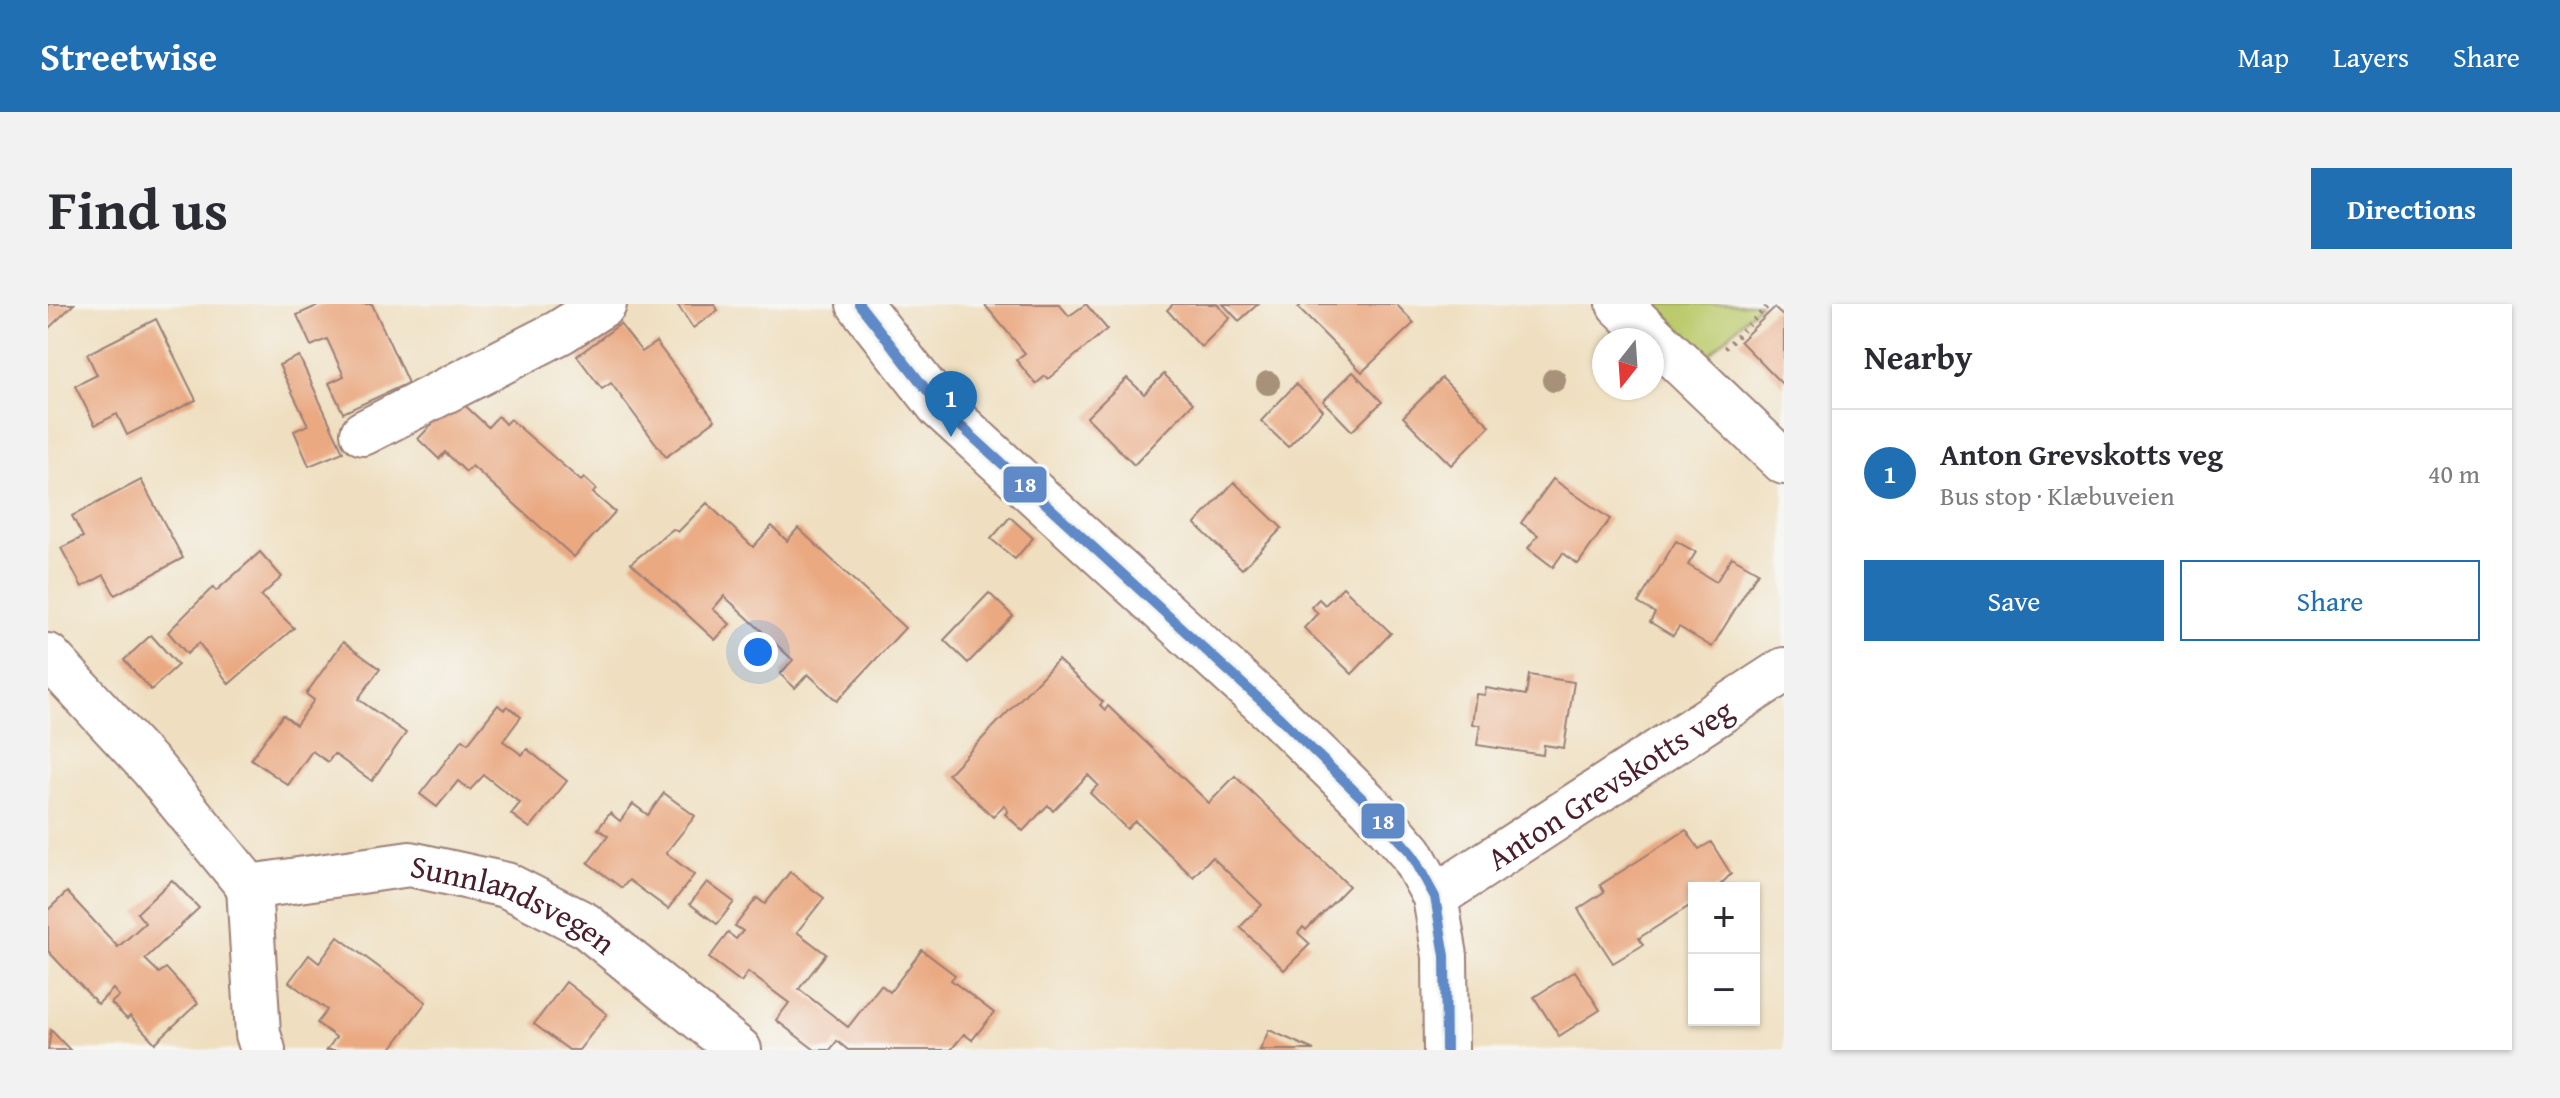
<!DOCTYPE html>
<html lang="en">
<head>
<meta charset="utf-8">
<style>
	body { margin:0; font-family:"Gentium Book Plus",serif; background:#f2f2f3; color:#2b2b33 }
	.controls { position:absolute; right:24px; bottom:24px; display:grid; overflow:hidden; border-radius:0px; box-shadow:0 2px 6px #0004 }
	.controls button { width:72px; height:72px; display:grid; place-items:center; padding:0; border:0; border-bottom:2px solid #e1e1e2; background:#fff; color:#2b2b33; font:40px sans-serif }
	.compass { position:absolute; left:1544px; top:24px; width:72px; height:72px; border-radius:50%; background:#fff; box-shadow:0 2px 6px #0004; rotate:197deg }
	.you { position:absolute; left:710px; top:348px; width:28px; height:28px; margin:-20px; border:6px solid #fff; border-radius:50%; background:#1a73e8; box-shadow:0 0 0 12px #1a73e833 }
	.badge { display:grid; place-items:center; width:52px; height:52px; border-radius:50%; background:#1f6fb2; color:#fff; font-size:26px; font-weight:700 }
	.pin { position:absolute; translate:-50% -66px; filter:drop-shadow(0 2px 4px #0008) }
	.pin::after { content:''; position:absolute; top:42px; width:28px; height:24px; background:inherit; clip-path:polygon(0 0,100% 0,50% 100%) }
	.list { margin:0; padding:0; list-style:none }
	h2 { display:flex; justify-content:space-between; align-items:center; height:104px; margin:0; padding:0 32px; font-size:34px }
	h2 small { font-size:26px; font-weight:400; color:#7c7c81 }
	.list li { display:grid; grid-template-columns:52px 1fr auto; gap:24px; align-items:center; box-sizing:border-box; height:128px; padding:0 32px; border-top:2px solid #e1e1e2 }
	.list b { display:block; font-size:30px; white-space:nowrap }
	.list p { margin:0; font-size:26px; white-space:nowrap; color:#7c7c81 }
	.list em { font-size:26px; font-style:normal; color:#7c7c81 }
	.actions { display:flex; gap:16px; padding:24px 32px }
	.actions a { flex:1; padding:18px 0; border:2px solid #1f6fb2; border-radius:0px; text-align:center; font-size:28px; color:#1f6fb2 }
	.actions .main { background:#1f6fb2; color:#fff }
	.map { position:relative; flex:none; width:1736px; height:746px; overflow:hidden; border-radius:0px }
	header { display:flex; align-items:center; gap:48px; box-sizing:border-box; height:112px; padding:0 40px; background:#1f6fb2; color:#fff }
	header strong { font-size:38px }
	nav { display:flex; gap:44px; margin-inline-start:auto; font-size:28px }
	.intro { display:flex; align-items:center; justify-content:space-between; box-sizing:border-box; height:192px; padding:0 48px }
	h1 { margin:0; font-size:56px }
	.button { padding:20px 36px; border-radius:0px; background:#1f6fb2; color:#fff; font-size:28px; font-weight:700 }
	main { display:flex; gap:48px; padding:0 48px }
	aside { flex:1; background:#fff; border-radius:0px; box-shadow:0 2px 6px #0004 }
	.map>svg:first-child { display:block }
</style>
</head>
<body>
<header>
<strong>Streetwise</strong>
<nav><a>Map</a><a>Layers</a><a>Share</a></nav>
</header>
<div class="intro"><h1>Find us</h1><a class="button">Directions</a></div>
<main>
<div class="map">
<svg width="1736" height="746" viewBox="0 0 1736 746">
	<rect width="100%" height="100%" fill="#f6f6f2"/>
	<filter id="ink" filterUnits="userSpaceOnUse"><feTurbulence type="fractalNoise" baseFrequency=".0125" numOctaves="2"/><feDisplacementMap in="SourceGraphic" scale="16" xChannelSelector="R" yChannelSelector="G"/><feConvolveMatrix kernelMatrix="1 2 1 2 8 2 1 2 1" color-interpolation-filters="sRGB"/></filter>
	<filter id="wash" filterUnits="userSpaceOnUse"><feTurbulence type="fractalNoise" baseFrequency=".006" numOctaves="4" result="noise"/><feDisplacementMap in="SourceGraphic" scale="32" xChannelSelector="R" yChannelSelector="G"/><feGaussianBlur stdDeviation="1.8" result="paint"/><feColorMatrix in="noise" values="0 0 0 0 0 0 0 0 0 0 0 0 0 0 0 0 0 1.4 0 .05"/><feComposite in="paint" operator="in"/></filter>
	<g filter="url(#wash)">
		<rect width="100%" height="100%" fill="#efdfc0"/>
		<path fill="#bbca6c" stroke="#82744c" stroke-width="2" d="M1607 0H1712L1660 52Z"/>
		<g id="blocks">
			<g fill="#eaa981">
				<path d="M0 0H26L0 25Z"/>
				<path d="M273 0H324L360 79 295 109 281 79 296 72 279 35 263 42 249 11Z"/>
				<path d="M629 0H666L670 6 645 24Z"/>
				<path d="M936 0H1011L1021 12 1038 0 1059 25 1000 75 997 72 988 80 968 56 977 49Z"/>
				<path d="M1125 0H1169L1182 14 1153 43 1119 6Z"/>
				<path d="M1175 0H1210L1191 17Z"/>
				<path d="M1254 0H1348L1366 19 1314 68 1250 4Z"/>
				<path d="M1726 4 1736 13V82L1692 37Z"/>
				<path d="M108 15 148 96 79 131 69 110 47 121 27 82 49 71 39 50Z"/>
				<path d="M572 20 594 48 608 38 667 116 618 153 563 79 554 85 529 52Z"/>
				<path d="M251 52 295 148 261 162 246 127 260 121 231 61Z"/>
				<path d="M1305 68 1334 98 1304 127 1275 97Z"/>
				<path d="M1116 70 1145 99 1086 161 1039 113 1079 74 1096 90Z"/>
				<path d="M1394 74 1442 122 1403 161 1355 113Z"/>
				<path d="M1248 80 1275 106 1240 143 1213 117Z"/>
				<path d="M409 94 440 123 450 112 457 120 462 115 533 177 536 174 548 185 545 189 567 208 526 253 424 162 418 168 397 148 391 155 370 135Z"/>
				<path d="M1505 175 1562 215 1530 260 1515 249 1505 263 1480 244 1490 231 1473 219Z"/>
				<path d="M93 176 135 254 67 291 56 271 34 283 13 244 35 233 24 212Z"/>
				<path d="M1186 178 1234 224 1194 265 1147 220Z"/>
				<path d="M659 199 705 243 724 222 739 237 750 224 857 324 789 397 760 370 747 384 732 370 745 356 676 292 665 305 682 320 667 336 583 259 625 225 630 228Z"/>
				<path d="M962 213 985 234 967 255 943 235Z"/>
				<path d="M1628 237 1648 248 1640 261 1668 278 1684 253 1710 268 1664 343 1631 323 1625 332 1602 318 1607 309 1590 299Z"/>
				<path d="M212 248 234 273 213 292 246 324 181 380 151 339 139 350 120 328 165 283 168 287Z"/>
				<path d="M1295 283 1343 329 1304 370 1256 324 1270 309 1263 303 1271 295 1277 301Z"/>
				<path d="M941 289 965 312 920 359 896 336Z"/>
				<path d="M103 331 130 361 103 386 76 356Z"/>
				<path d="M295 338 332 365 310 395 358 429 324 477 286 450 280 458 264 447 240 481 203 455 235 411 248 421 266 396 258 390Z"/>
				<path d="M1010 356 1055 398 1052 401 1057 406 1060 402 1161 499 1187 472 1301 582 1258 626 1255 623 1250 629 1262 640 1236 666 1192 623 1214 601 1164 553 1145 573 1087 517 1079 525 1042 489 1050 481 1040 471 1005 507 1000 501 975 527 957 510 960 507 956 501 945 513 900 470Z"/>
				<path d="M1481 371 1526 378 1516 444 1496 441 1495 451 1429 441 1432 421 1424 420 1428 390 1437 391 1438 384 1478 391Z"/>
				<path d="M450 401 456 406 459 402 473 413 455 437 474 451 479 445 519 477 482 524 463 510 472 499 436 471 422 486 410 477 389 503 372 490 415 435 420 439Z"/>
				<path d="M616 489 647 512 618 549 646 571 620 605 581 576 574 584 540 559 560 532 550 525 562 509 572 517 585 500 600 511Z"/>
				<path d="M1638 526 1651 545 1663 538 1683 570 1669 584H1646V599L1591 634 1595 641 1565 659 1530 605 1556 588 1552 581Z"/>
				<path d="M742 568 776 594 749 628 778 650 751 685 800 723 833 681 842 688 874 646 907 671 903 676 946 709 924 736 916 730 903 746H800L789 737 782 746H767L728 716 741 699 700 668 693 678 661 654 680 629 688 635 695 627 687 622 709 594 717 600Z"/>
				<path d="M124 576 151 604 97 655 111 669 118 664 150 699 107 739 82 712 79 715 63 699 71 692 65 685 50 700 0 647V606L19 588 70 643 97 619 89 609Z"/>
				<path d="M659 578 686 598 669 620 642 600Z"/>
				<path d="M290 633 378 698 342 746H279L288 733 269 719 279 706 241 678 261 651 271 659Z"/>
				<path d="M1527 667 1552 706 1511 732 1486 693Z"/>
				<path d="M518 678 559 710 531 746H521L486 720Z"/>
				<path d="M3 726 22 746H0Z"/>
				<path d="M1221 726 1266 746H1212Z"/>
			</g>
		</g>
	</g>
	<g filter="url(#ink)">
		<use href="#blocks" fill-opacity="0" stroke="#9c7f76" stroke-width="2"/>
		<g fill="none" stroke-linecap="round" stroke-linejoin="round">
			<defs>
				<g id="minor">
					<path d="M811 0 892 103 1232 414 1323 503 1363 549 1387 593 1397 652 1398 746"/>
					<path d="M1571 0 1736 158"/>
					<path d="M315 129 512 28 556 0"/>
					<path d="M0 352 105 465 201 583 210 730 215 746"/>
					<path id="s1" d="M201 583 362 560 458 581 537 621 691 746"/>
					<path id="s2" d="M1387 593 1736 366"/>
				</g>
			</defs>
			<use href="#minor" stroke="#9c7f76" stroke-width="48"/>
			<path stroke="#9c7f76" stroke-width="5" stroke-dasharray="2 6" stroke-linecap="butt" d="M1677 44 1722 0"/>
			<use href="#minor" stroke="#fff" stroke-width="44"/>
			<defs>
				<path id="bus-1" d="M811 0 892 103 1232 414 1323 503 1363 549 1387 593 1397 652 1398 746"/>
			</defs>
			<use href="#bus-1" stroke="#f6f6f2" stroke-width="16"/>
			<use href="#bus-1" stroke="#5f8ac7" stroke-width="10"/>
		</g>
		<g fill="#a79178">
			<circle cx="1506" cy="76" r="12"/>
			<circle cx="1220" cy="79" r="12"/>
		</g>
	</g>
	<g text-anchor="middle" dominant-baseline="central" stroke-width="6" stroke-linejoin="round" paint-order="stroke">
		<g font-size="32" fill="#4a1f2b" stroke="#f6f6f2">
			<text stroke="none"><textPath href="#s2" startOffset="208">Anton Grevskotts veg</textPath></text>
			<text stroke="none"><textPath href="#s1" startOffset="274">Sunnlandsvegen</textPath></text>
		</g>
	</g>
	<g stroke="#f6f6f2" stroke-width="3">
		<rect x="954" y="161" width="46" height="39" rx="8" fill="#5f8ac7"/>
		<rect x="1312" y="498" width="46" height="38" rx="8" fill="#5f8ac7"/>
	</g>
	<g font-size="22" text-anchor="middle" font-weight="bold" fill="#fff">
		<text x="977" y="188">18</text>
		<text x="1335" y="525">18</text>
	</g>
</svg>
<div class="controls">
<button>+</button>
<button>−</button>
</div>
<svg class="compass" viewBox="-18 -18 36 36"><path d="M0-13l5 13h-10z" fill="#e53935"/><path d="M0 13l5-13h-10z" fill="#7c7c81"/></svg>
<div class="you"></div>
<div class="pin badge" style="left:903px;top:133px">1</div>
</div>
<aside>
<h2>Nearby<small></small></h2>
<ul class="list">
<li><span class="badge">1</span><div><b>Anton Grevskotts veg</b><p>Bus stop · Klæbuveien</p></div><em>40 m</em></li>
</ul>
<div class="actions"><a class="main">Save</a><a>Share</a></div>
</aside>
</main>
</body>
</html>
